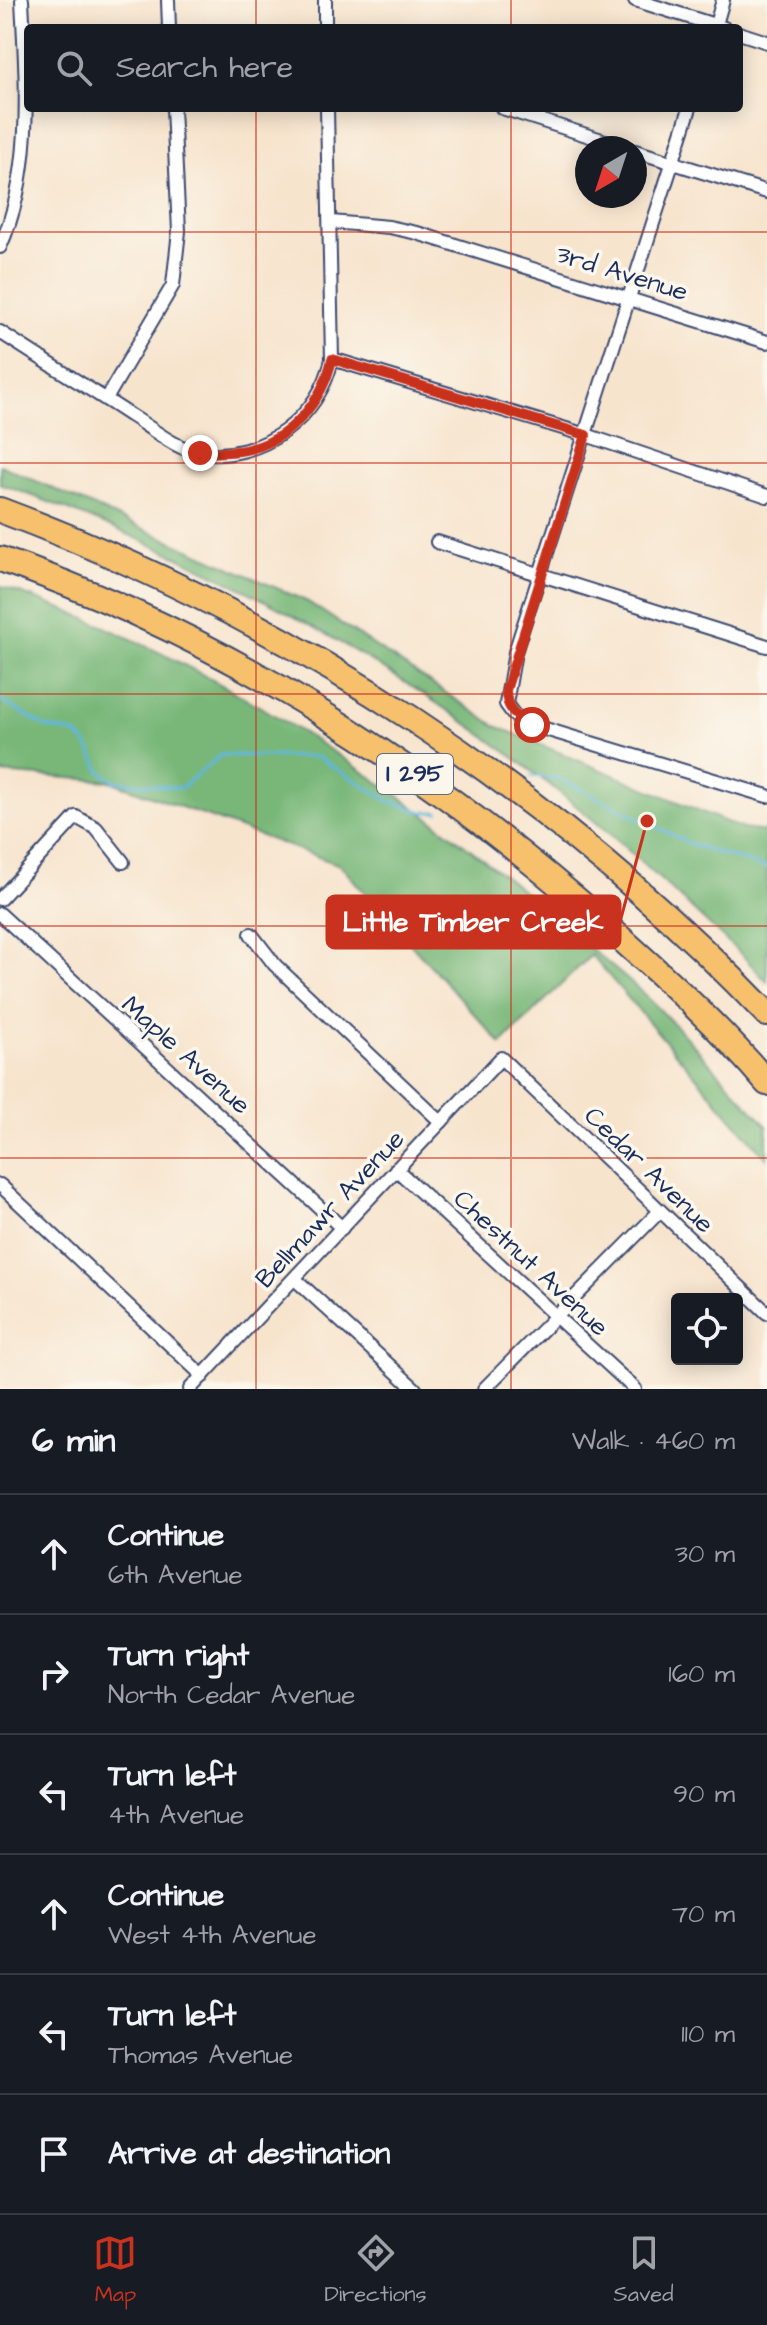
<!DOCTYPE html>
<html lang="en">
<head>
<meta charset="utf-8">
<style>
	body { margin:0; font-family:"Architects Daughter",sans-serif; background:#242831; color:#f1f3f6 }
	.controls { position:absolute; right:24px; bottom:24px; display:grid; overflow:hidden; border-radius:8px; box-shadow:0 4px 20px #0003 }
	.controls button { width:72px; height:72px; display:grid; place-items:center; padding:0; border:0; border-bottom:2px solid #363941; background:#171b24; color:#f1f3f6; font:40px sans-serif }
	.compass { position:absolute; left:575px; top:136px; width:72px; height:72px; border-radius:50%; background:#171b24; box-shadow:0 4px 20px #0003; rotate:219deg }
	.stop { position:absolute; width:24px; height:24px; margin:-18px; border:6px solid #c8321e; border-radius:50%; background:#fff }
	.stop.end { background:#c8321e; border-color:#fff; box-shadow:0 2px 8px #0008 }
	.list { margin:0; padding:0; list-style:none }
	h2 { display:flex; justify-content:space-between; align-items:center; height:104px; margin:0; padding:0 32px; font-size:34px }
	h2 small { font-size:26px; font-weight:400; color:#9ea1a6 }
	.list li { display:grid; grid-template-columns:52px 1fr auto; gap:24px; align-items:center; box-sizing:border-box; height:120px; padding:0 32px; border-top:2px solid #363941 }
	.list b { display:block; font-size:30px; white-space:nowrap }
	.list p { margin:0; font-size:26px; white-space:nowrap; color:#9ea1a6 }
	.list em { font-size:26px; font-style:normal; color:#9ea1a6 }
	.icon { flex:none; width:44px; height:44px; fill:none; stroke:currentColor; stroke-width:2; stroke-linecap:round; stroke-linejoin:round }
	.map { position:relative; flex:none; width:767px; height:1389px; overflow:hidden }
	.search { position:absolute; background:#171b24; box-shadow:0 4px 20px #0003; left:24px; right:24px; top:24px; height:88px; display:flex; align-items:center; gap:20px; box-sizing:border-box; padding:0 28px; border-radius:8px; color:#9ea1a6; font-size:30px }
	.sheet { height:824px; background:#171b24 }
	nav { display:flex; justify-content:space-around; align-items:center; box-sizing:border-box; height:112px; border-top:2px solid #363941; background:#171b24; font-size:22px; color:#9ea1a6 }
	nav a { display:grid; justify-items:center; gap:4px }
	nav .on { color:#c8321e }
	.map>svg:first-child { display:block }
</style>
</head>
<body>
<div class="map">
<svg width="767" height="1389" viewBox="0 0 767 1389">
	<rect width="100%" height="100%" fill="#fbf7ec"/>
	<filter id="ink" filterUnits="userSpaceOnUse"><feTurbulence type="fractalNoise" baseFrequency=".0125" numOctaves="2"/><feDisplacementMap in="SourceGraphic" scale="16" xChannelSelector="R" yChannelSelector="G"/><feConvolveMatrix kernelMatrix="1 2 1 2 8 2 1 2 1" color-interpolation-filters="sRGB"/></filter>
	<filter id="wash" filterUnits="userSpaceOnUse"><feTurbulence type="fractalNoise" baseFrequency=".006" numOctaves="4" result="noise"/><feDisplacementMap in="SourceGraphic" scale="32" xChannelSelector="R" yChannelSelector="G"/><feGaussianBlur stdDeviation="1.8" result="paint"/><feColorMatrix in="noise" values="0 0 0 0 0 0 0 0 0 0 0 0 0 0 0 0 0 1.4 0 .05"/><feComposite in="paint" operator="in"/></filter>
	<g filter="url(#wash)">
		<rect width="100%" height="100%" fill="#f7e4cd"/>
		<g fill="#78b778" stroke="#4a736b" stroke-width="2">
			<path d="M0 465 308 602 496 726 743 829 767 832V982L744 957C693 911 644 862 592 819 419 675 212 559 0 484Z"/>
			<path d="M0 586C208 656 416 795 579 939 608 964 639 987 665 1015 700 1051 733 1089 767 1126V1159L591 955 501 1044 340 865 110 781 0 773Z"/>
		</g>
		<g fill="none" stroke-linecap="round" stroke-linejoin="round">
			<g stroke="#61b6dd" stroke-width="3">
				<path d="M0 700 46 727 74 733 87 744 100 771 114 781 181 788 221 755 317 757 389 801 423 812H439"/>
				<path d="M531 776 558 778 693 845 767 868"/>
			</g>
		</g>
	</g>
	<g filter="url(#ink)">
		<g fill="none" stroke-linecap="round" stroke-linejoin="round">
			<defs>
				<g id="minor">
					<path d="M168 0 169 28"/>
					<path d="M325 0V28"/>
					<path d="M635 0 724 28"/>
					<path d="M715 28 723 0"/>
					<path d="M739 33 767 42"/>
					<path d="M502 108 627 148"/>
					<path d="M690 108 515 652 506 704 514 715 532 725 767 796"/>
					<path d="M635 151 767 192"/>
					<path d="M331 222 389 227 417 233 767 342"/>
					<path d="M0 247C34 171 26 82 22 0"/>
					<path d="M0 332C43 360 87 387 130 415 150 427 177 450 200 453 262 462 320 417 332 359L327 108"/>
					<path d="M332 359 586 435 767 496"/>
					<path d="M106 399 173 285 179 231 173 108"/>
					<path d="M437 542 767 646"/>
					<path d="M0 899 76 817 96 828 123 862"/>
					<path d="M0 914 342 1228"/>
					<path d="M251 934 275 965 441 1122"/>
					<path d="M396 1169 635 1389"/>
					<path d="M0 1185 203 1376"/>
					<path d="M295 1279 415 1389"/>
					<path d="M190 1389 501 1058 767 1313"/>
					<path d="M484 1389 660 1211"/>
				</g>
				<g id="motorway">
					<path d="M0 510C289 618 554 791 767 1014"/>
					<path d="M0 559C225 636 430 770 607 926 663 976 719 1026 767 1083"/>
				</g>
			</defs>
			<use href="#minor" stroke="#3c4a6f" stroke-width="16"/>
			<use href="#motorway" stroke="#3c4a6f" stroke-width="28"/>
			<use href="#minor" stroke="#fff" stroke-width="12"/>
			<use href="#motorway" stroke="#f7c06c" stroke-width="24"/>
		</g>
	</g>
	<g fill="none" stroke-linecap="round" stroke-linejoin="round" filter="url(#ink)">
		<path stroke="#c8321e" stroke-width="10" d="M200 453C214 452 230 453 245 450 289 442 323 401 332 359L586 435 506 690C506 710 515 715 532 725"/>
	</g>
	<path fill="none" stroke="#c8321e" stroke-width="2" stroke-opacity="0.55" d="M256 0V28M511 0V28M256 108V1389M511 108V1389M0 232H767M0 463H767M0 694H767M0 926H767M0 1158H767"/>
	<g text-anchor="middle" dominant-baseline="central" stroke-width="7" stroke-linejoin="round" paint-order="stroke">
		<rect fill="#fbf7ec" stroke="#5e6b89" stroke-width="2" x="377" y="754" width="76" height="40" rx="6"/>
		<g font-size="24" font-weight="bold" fill="#1b2f5e">
			<text x="415" y="774">I 295</text>
		</g>
		<g font-size="26" fill="#1b2f5e" stroke="#fbf7ec">
			<text transform="translate(622 273) rotate(17)">3rd Avenue</text>
			<text transform="translate(186 1055) rotate(42)">Maple Avenue</text>
			<text transform="translate(649 1170) rotate(44)">Cedar Avenue</text>
			<text transform="translate(330 1209) rotate(-47)">Bellmawr Avenue</text>
			<text transform="translate(531 1263) rotate(43)">Chestnut Avenue</text>
		</g>
	</g>
	<path fill="none" stroke="#c8321e" stroke-width="3" d="M647 821L620 922"/>
	<circle fill="#c8321e" stroke="#fbf7ec" stroke-width="3" cx="647" cy="821" r="8"/>
	<rect fill="#c8321e" stroke="#c8321e" stroke-width="3" x="327" y="896" width="293" height="52" rx="8"/>
	<g font-size="28" text-anchor="middle" font-weight="bold" fill="#fff">
		<text x="473" y="931">Little Timber Creek</text>
	</g>
</svg>
<div class="controls">
<button><svg class="icon" aria-label="locate" viewBox="0 0 24 24"><circle cx="12" cy="12" r="6"/><path d="M12 2v4M12 18v4M2 12h4M18 12h4"/></svg></button>
</div>
<svg class="compass" viewBox="-18 -18 36 36"><path d="M0-13l5 13h-10z" fill="#e53935"/><path d="M0 13l5-13h-10z" fill="#9ea1a6"/></svg>
<div class="stop" style="left:532px;top:725px"></div>
<div class="stop end" style="left:200px;top:453px"></div>
<div class="search"><svg class="icon" aria-label="search" viewBox="0 0 24 24"><circle cx="10" cy="10" r="6"/><path d="M15 15l6 6"/></svg>Search here</div>
</div>
<section class="sheet">
<h2>6 min<small>Walk · 460 m</small></h2>
<ul class="list">
<li><svg class="icon" aria-label="ahead" viewBox="0 0 24 24"><path d="M12 20V5M6 11l6-6 6 6"/></svg><div><b>Continue</b><p>6th Avenue</p></div><em>30 m</em></li>
<li><svg class="icon" aria-label="right" viewBox="0 0 24 24"><path d="M7 20v-9h11M14 6l5 5-5 5"/></svg><div><b>Turn right</b><p>North Cedar Avenue</p></div><em>160 m</em></li>
<li><svg class="icon" aria-label="left" viewBox="0 0 24 24"><path d="M17 20v-9H6M10 6l-5 5 5 5"/></svg><div><b>Turn left</b><p>4th Avenue</p></div><em>90 m</em></li>
<li><svg class="icon" aria-label="ahead" viewBox="0 0 24 24"><path d="M12 20V5M6 11l6-6 6 6"/></svg><div><b>Continue</b><p>West 4th Avenue</p></div><em>70 m</em></li>
<li><svg class="icon" aria-label="left" viewBox="0 0 24 24"><path d="M17 20v-9H6M10 6l-5 5 5 5"/></svg><div><b>Turn left</b><p>Thomas Avenue</p></div><em>110 m</em></li>
<li><svg class="icon" aria-label="arrive" viewBox="0 0 24 24"><path d="M6 21V4h12l-3 4 3 4H6"/></svg><div><b>Arrive at destination</b></div></li>
</ul>
</section>
<nav>
<a class="on"><svg class="icon" aria-label="map" viewBox="0 0 24 24"><path d="M3 6l6-2 6 2 6-2v14l-6 2-6-2-6 2zM9 4v14M15 6v14"/></svg>Map</a>
<a><svg class="icon" aria-label="directions" viewBox="0 0 24 24"><path d="M12 3l9 9-9 9-9-9zM9 14v-3h6M13 9l2 2-2 2"/></svg>Directions</a>
<a><svg class="icon" aria-label="saved" viewBox="0 0 24 24"><path d="M7 4h10v16l-5-4-5 4z"/></svg>Saved</a>
</nav>
</body>
</html>
